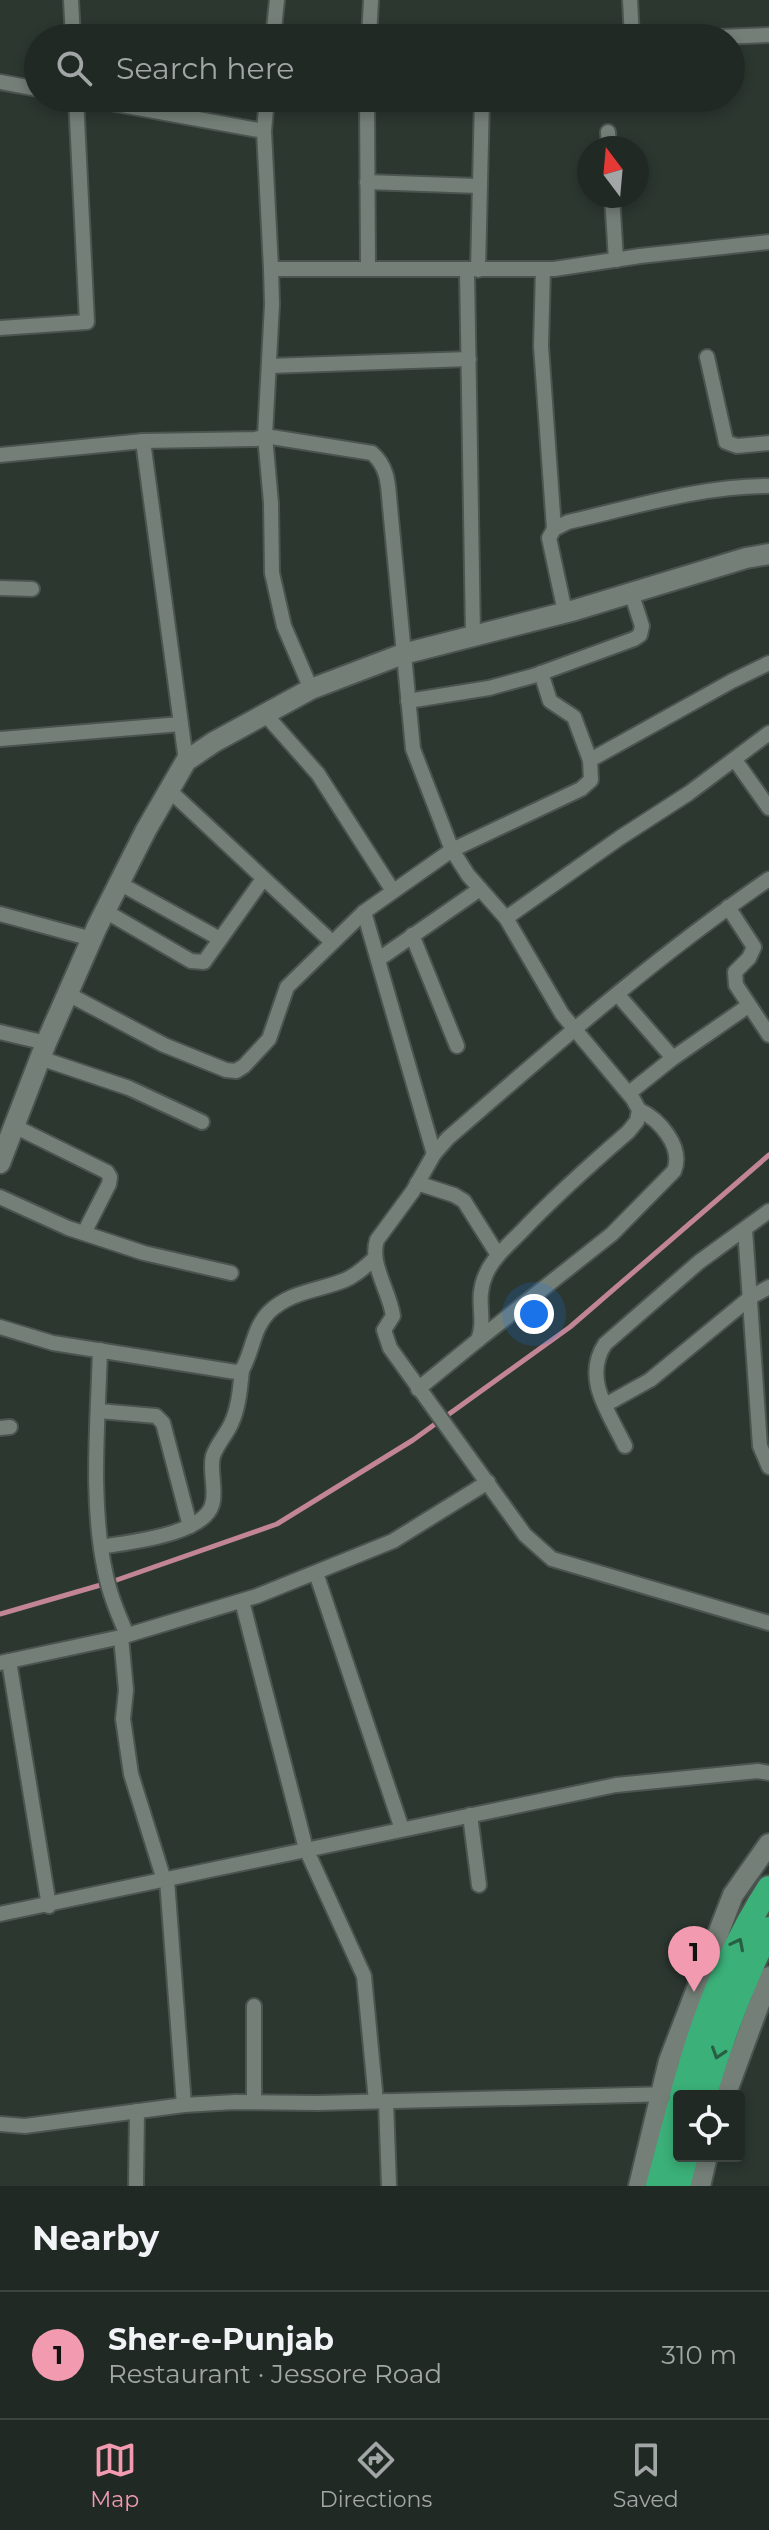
<!DOCTYPE html>
<html lang="en">
<head>
<meta charset="utf-8">
<style>
	body { margin:0; font-family:Montserrat,sans-serif; background:#2d3531; color:#f1f3f6 }
	.controls { position:absolute; right:24px; bottom:24px; display:grid; overflow:hidden; border-radius:8px; box-shadow:0 4px 12px #0003 }
	.controls button { width:72px; height:72px; display:grid; place-items:center; padding:0; border:0; border-bottom:2px solid #3e4541; background:#212924; color:#f1f3f6; font:40px sans-serif }
	.compass { position:absolute; left:577px; top:136px; width:72px; height:72px; border-radius:50%; background:#212924; box-shadow:0 4px 12px #0003; rotate:344deg }
	.you { position:absolute; left:534px; top:1314px; width:28px; height:28px; margin:-20px; border:6px solid #fff; border-radius:50%; background:#1a73e8; box-shadow:0 0 0 12px #1a73e833 }
	.badge { display:grid; place-items:center; width:52px; height:52px; border-radius:50%; background:#f29ab0; color:#111; font-size:26px; font-weight:700 }
	.pin { position:absolute; translate:-50% -66px; filter:drop-shadow(0 2px 4px #0008) }
	.pin::after { content:''; position:absolute; top:42px; width:28px; height:24px; background:inherit; clip-path:polygon(0 0,100% 0,50% 100%) }
	.list { margin:0; padding:0; list-style:none }
	h2 { display:flex; justify-content:space-between; align-items:center; height:104px; margin:0; padding:0 32px; font-size:34px }
	h2 small { font-size:26px; font-weight:400; color:#a2a6a6 }
	.list li { display:grid; grid-template-columns:52px 1fr auto; gap:24px; align-items:center; box-sizing:border-box; height:128px; padding:0 32px; border-top:2px solid #3e4541 }
	.list b { display:block; font-size:30px; white-space:nowrap }
	.list p { margin:0; font-size:26px; white-space:nowrap; color:#a2a6a6 }
	.list em { font-size:26px; font-style:normal; color:#a2a6a6 }
	.icon { flex:none; width:44px; height:44px; fill:none; stroke:currentColor; stroke-width:2; stroke-linecap:round; stroke-linejoin:round }
	.map { position:relative; flex:none; width:769px; height:2186px; overflow:hidden }
	.search { position:absolute; background:#212924; box-shadow:0 4px 12px #0003; left:24px; right:24px; top:24px; height:88px; display:flex; align-items:center; gap:20px; box-sizing:border-box; padding:0 28px; border-radius:44px; color:#a2a6a6; font-size:30px }
	.sheet { height:232px; background:#212924 }
	nav { display:flex; justify-content:space-around; align-items:center; box-sizing:border-box; height:112px; border-top:2px solid #3e4541; background:#212924; font-size:22px; color:#a2a6a6 }
	nav a { display:grid; justify-items:center; gap:4px }
	nav .on { color:#f29ab0 }
	.map>svg:first-child { display:block }
</style>
</head>
<body>
<div class="map">
<svg width="769" height="2186" viewBox="0 0 769 2186">
	<rect width="100%" height="100%" fill="#2c3730"/>
	<g fill="none" stroke-linecap="round" stroke-linejoin="round">
		<path stroke="#c18595" stroke-width="5" d="M0 1614 111 1582 277 1524 413 1440 570 1327 769 1155"/>
		<defs>
			<g id="street">
				<path d="M71 0 73 38"/>
				<path d="M630 0 632 38"/>
				<path d="M273 38 277 0"/>
				<path d="M369 38 371 0"/>
				<path d="M692 38 769 35"/>
				<path d="M0 82 38 89"/>
				<path d="M83 98 264 131 271 269"/>
				<path d="M367 98 368 269"/>
				<path d="M264 131 267 98"/>
				<path d="M608 132 609 148"/>
				<path d="M367 182 479 186"/>
				<path d="M612 196 616 260"/>
				<path d="M543 269 541 346 554 529"/>
				<path d="M467 270 473 636"/>
				<path d="M478 270 482 98"/>
				<path d="M0 328 87 322 76 98"/>
				<path d="M707 357 726 442 737 446 769 443"/>
				<path d="M269 366 469 359"/>
				<path d="M143 441 186 761"/>
				<path d="M0 455 143 441 256 439 265 436 272 304 271 269H554L640 256 769 242"/>
				<path d="M0 588 32 589"/>
				<path d="M565 612 549 538 554 529 568 522C634 507 701 486 769 486"/>
				<path d="M311 689 284 626 272 573 271 503 265 436 372 453C389 468 388 486 390 507L413 749 452 850 468 875 506 918 562 1014 633 1099 639 1110 637 1121 628 1132C591 1164 555 1196 521 1232 508 1245 493 1258 486 1274 474 1300 487 1318 478 1340L418 1389"/>
				<path d="M408 701 489 688 533 676 634 639 640 635 642 626 631 592"/>
				<path d="M265 714 318 774 393 891"/>
				<path d="M0 739 181 724"/>
				<path d="M590 760 732 681 769 663"/>
				<path d="M735 760 769 808"/>
				<path d="M169 790 332 942"/>
				<path d="M769 879C656 956 552 1048 448 1138L434 1154 413 1191 377 1240C369 1264 390 1292 393 1316L384 1330 390 1348 525 1535 552 1559 769 1623"/>
				<path d="M119 883 220 939"/>
				<path d="M728 907 754 947 749 958 735 972 736 985 769 1035"/>
				<path d="M105 911 191 961 204 962 263 879"/>
				<path d="M364 912 434 1154"/>
				<path d="M0 914 92 939"/>
				<path d="M506 918 621 837 689 793 769 733"/>
				<path d="M412 935 457 1046"/>
				<path d="M379 959 480 889"/>
				<path d="M68 994 164 1045 226 1070 236 1071 244 1066 269 1039 287 987 364 912 452 850 581 789 591 780 590 760 574 717 550 701 541 673"/>
				<path d="M618 995 673 1058"/>
				<path d="M0 1032 46 1043"/>
				<path d="M40 1058 129 1088 202 1122"/>
				<path d="M629 1093 673 1058 748 1006"/>
				<path d="M14 1126 107 1172 110 1177 109 1184 84 1233"/>
				<path d="M417 1183 454 1195 464 1201 498 1255"/>
				<path d="M0 1197 68 1228 144 1253 231 1273"/>
				<path d="M745 1229 760 1446 769 1467"/>
				<path d="M0 1327 53 1343 236 1372 242 1370C253 1351 253 1328 269 1312 291 1291 318 1291 345 1280 357 1275 366 1266 375 1258"/>
				<path d="M478 1340 612 1234 674 1171C684 1147 659 1119 639 1110"/>
				<path d="M100 1350C98 1421 90 1502 105 1571 109 1593 118 1614 127 1635"/>
				<path d="M605 1405 650 1380 751 1297 769 1287"/>
				<path d="M99 1411 156 1416 163 1423 190 1526"/>
				<path d="M0 1428 10 1427"/>
				<path d="M625 1446C610 1414 582 1379 605 1344L699 1262 769 1211"/>
				<path d="M101 1547C128 1542 203 1535 212 1505 217 1490 209 1472 213 1456 217 1444 226 1435 231 1424 239 1407 240 1388 242 1370"/>
				<path d="M316 1573 402 1829"/>
				<path d="M242 1601 306 1849 364 1976 376 2101"/>
				<path d="M121 1637 126 1690 123 1719 131 1774 164 1880"/>
				<path d="M9 1661 49 1906"/>
				<path d="M0 1663 121 1637 257 1596 393 1541 488 1482"/>
				<path d="M470 1815 479 1885"/>
				<path d="M167 1880 184 2105"/>
				<path d="M0 1914 616 1785 758 1771 769 1773"/>
				<path d="M254 2006V2102"/>
				<path d="M386 2101 389 2186"/>
				<path d="M0 2124 25 2126 184 2105 235 2102 318 2103 670 2094"/>
				<path d="M136 2186 137 2111"/>
			</g>
			<g id="secondary">
				<path d="M0 1163 46 1043 97 927 146 830 186 761 214 742 311 689 403 654 575 610 746 558 769 554"/>
				<path d="M725 2096 769 1977"/>
				<path d="M639 2186 669 2061 733 1895 769 1844"/>
				<path d="M700 2186 707 2156"/>
			</g>
			<g id="highway">
				<path d="M682 2096C701 2023 728 1952 769 1888"/>
				<path d="M704 2096C721 2039 742 1983 769 1929"/>
				<path d="M658 2186 679 2107"/>
				<path d="M678 2186 686 2156"/>
			</g>
		</defs>
		<use href="#street" stroke="#4b544f" stroke-width="18"/>
		<use href="#secondary" stroke="#4b544f" stroke-width="24"/>
		<use href="#highway" stroke="#4b544f" stroke-width="28"/>
		<use href="#street" stroke="#737f77" stroke-width="14"/>
		<use href="#secondary" stroke="#737f77" stroke-width="20"/>
		<use href="#highway" stroke="#3bb078" stroke-width="24"/>
	</g>
	<defs><path id="oneway-chevron" d="M-2-3.5L2.5 0L-2 3.5" fill="none" stroke-width="1.6" stroke-linecap="round" stroke-linejoin="round" transform="scale(2)"/></defs>
	<g stroke="#285f44">
		<use href="#oneway-chevron" transform="translate(738 1944) rotate(-63)"/>
		<use href="#oneway-chevron" transform="translate(718 2053) rotate(108)"/>
	</g>
</svg>
<div class="controls">
<button><svg class="icon" aria-label="locate" viewBox="0 0 24 24"><circle cx="12" cy="12" r="6"/><path d="M12 2v4M12 18v4M2 12h4M18 12h4"/></svg></button>
</div>
<svg class="compass" viewBox="-18 -18 36 36"><path d="M0-13l5 13h-10z" fill="#e53935"/><path d="M0 13l5-13h-10z" fill="#a2a6a6"/></svg>
<div class="you"></div>
<div class="pin badge" style="left:694px;top:1992px">1</div>
<div class="search"><svg class="icon" aria-label="search" viewBox="0 0 24 24"><circle cx="10" cy="10" r="6"/><path d="M15 15l6 6"/></svg>Search here</div>
</div>
<section class="sheet">
<h2>Nearby<small></small></h2>
<ul class="list">
<li><span class="badge">1</span><div><b>Sher-e-Punjab</b><p>Restaurant · Jessore Road</p></div><em>310 m</em></li>
</ul>
</section>
<nav>
<a class="on"><svg class="icon" aria-label="map" viewBox="0 0 24 24"><path d="M3 6l6-2 6 2 6-2v14l-6 2-6-2-6 2zM9 4v14M15 6v14"/></svg>Map</a>
<a><svg class="icon" aria-label="directions" viewBox="0 0 24 24"><path d="M12 3l9 9-9 9-9-9zM9 14v-3h6M13 9l2 2-2 2"/></svg>Directions</a>
<a><svg class="icon" aria-label="saved" viewBox="0 0 24 24"><path d="M7 4h10v16l-5-4-5 4z"/></svg>Saved</a>
</nav>
</body>
</html>
